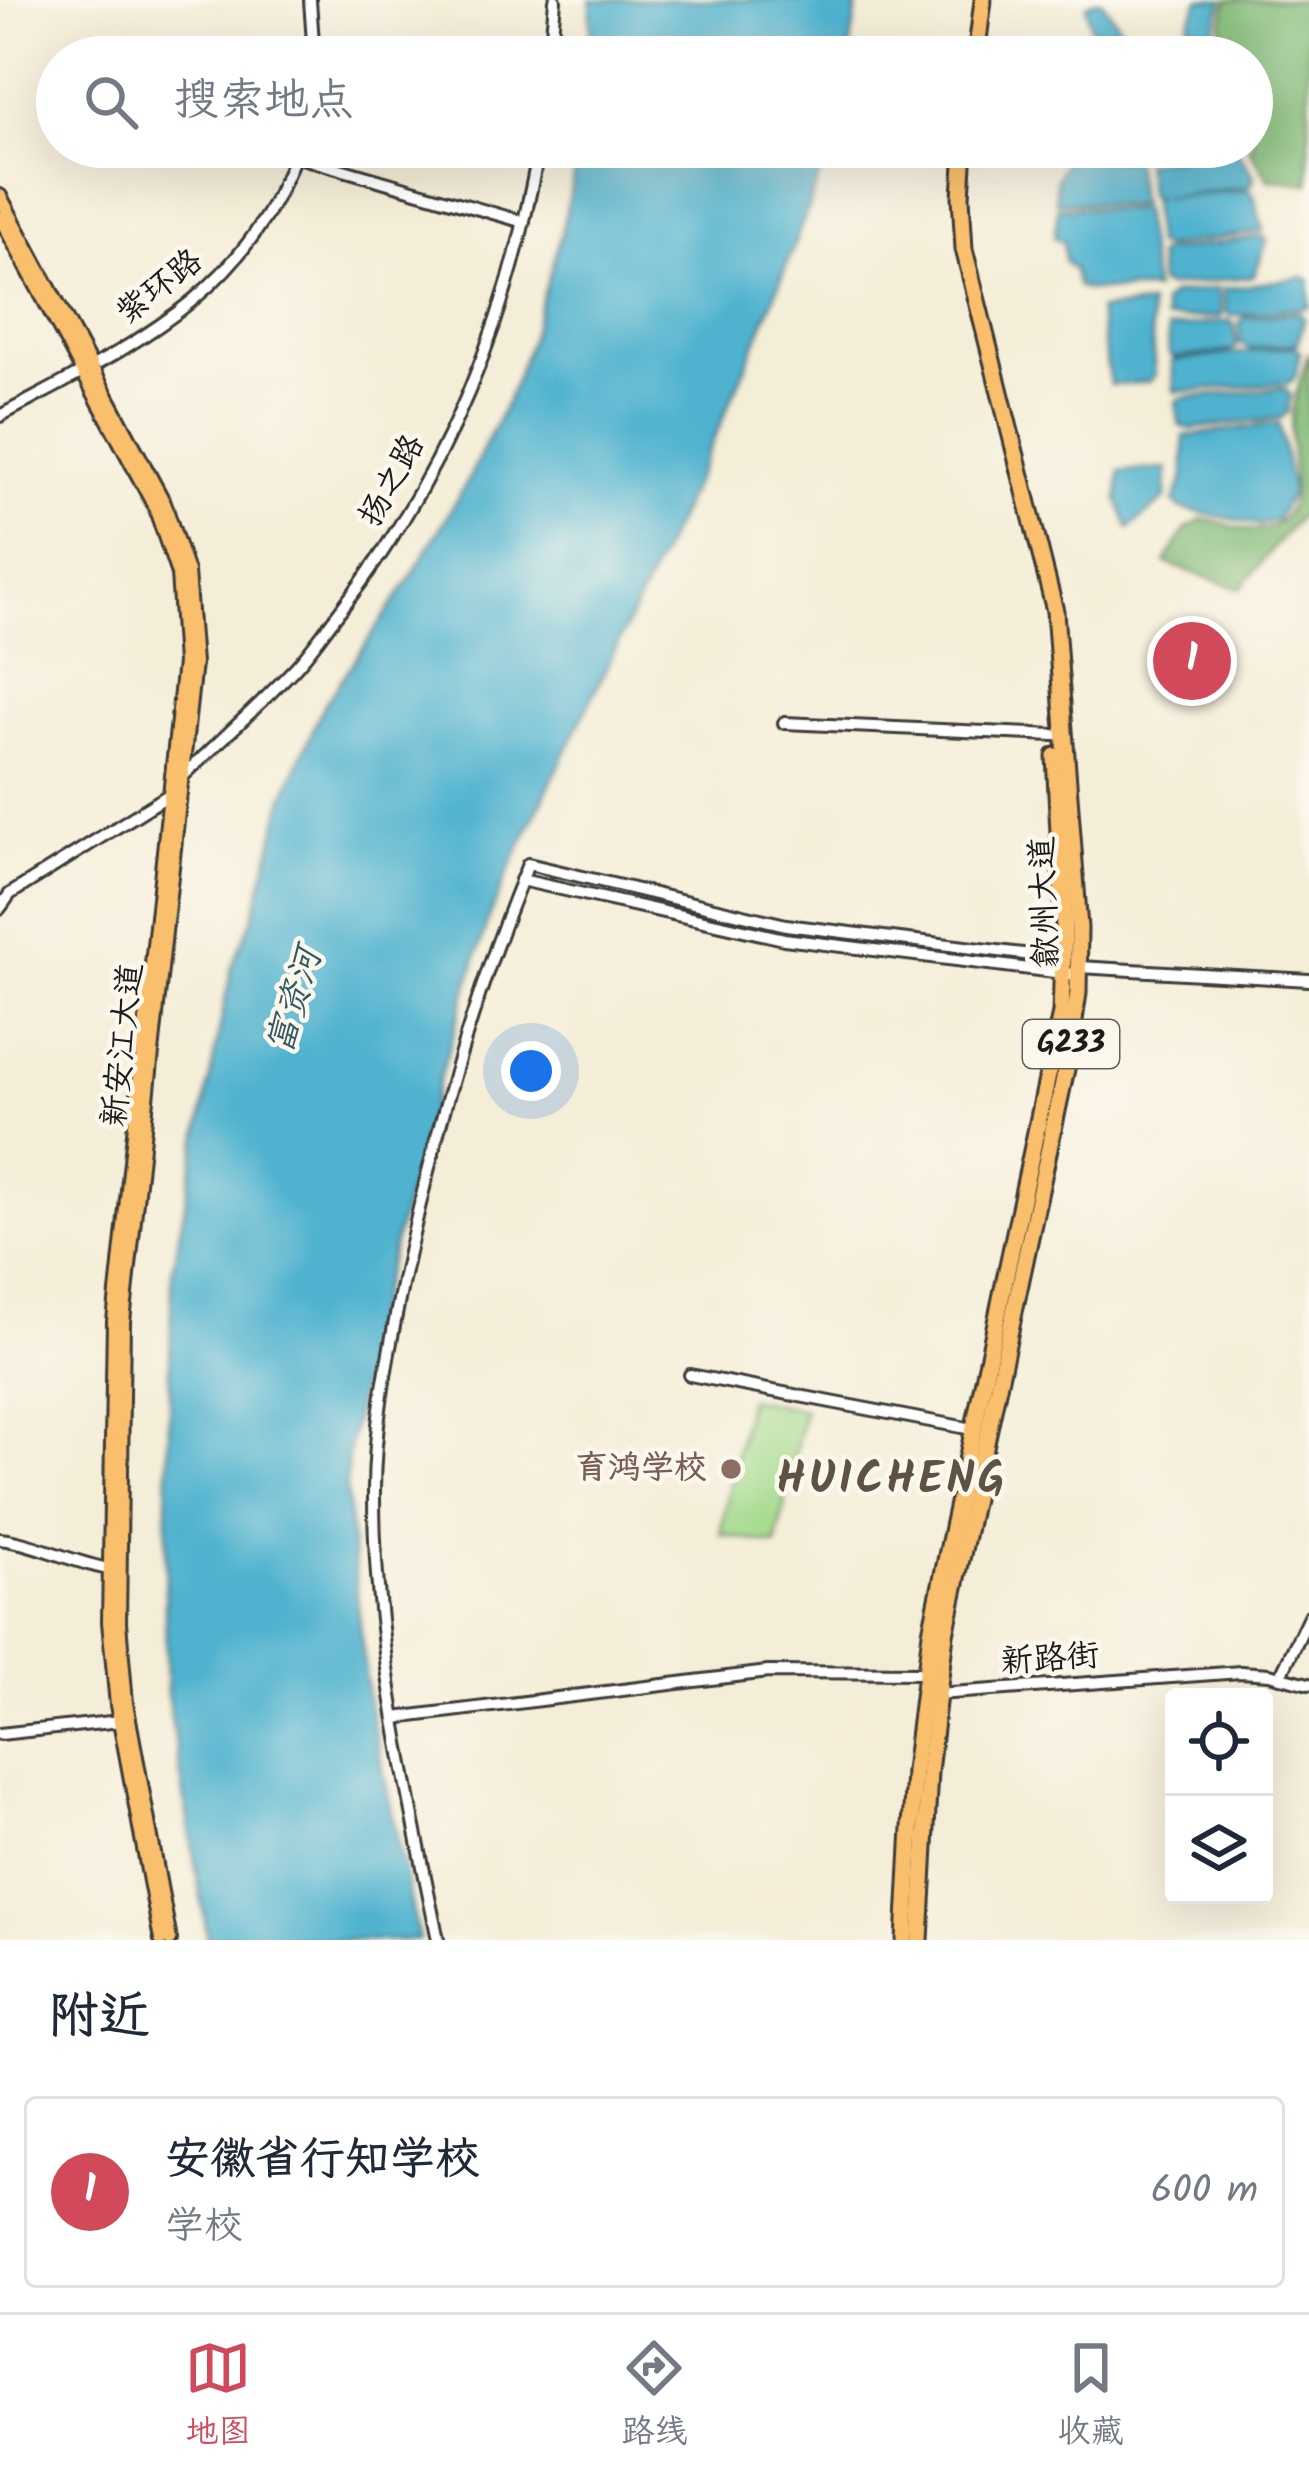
<!DOCTYPE html>
<html lang="zh">
<head>
<meta charset="utf-8">
<style>
	body { margin:0; font-family:Kalam,"LXGW WenKai TC",sans-serif; background:#f2f2f3; color:#1f2937 }
	.controls { position:absolute; right:36px; bottom:36px; display:grid; overflow:hidden; border-radius:12px; box-shadow:0 12px 48px #0002 }
	.controls button { width:108px; height:108px; display:grid; place-items:center; padding:0; border:0; border-bottom:3px solid #e0e1e3; background:#fff; color:#1f2937; font:60px sans-serif }
	.you { position:absolute; left:531px; top:1071px; width:42px; height:42px; margin:-30px; border:9px solid #fff; border-radius:50%; background:#1a73e8; box-shadow:0 0 0 18px #1a73e833 }
	.badge { display:grid; place-items:center; width:78px; height:78px; border-radius:50%; background:#d1495b; color:#fff; font-size:39px; font-weight:700 }
	.pin { position:absolute; translate:-50% -50%; border:6px solid #fff; box-shadow:0 3px 12px #0006 }
	.list { margin:0; padding:0; list-style:none }
	h2 { display:flex; justify-content:space-between; align-items:center; height:156px; margin:0; padding:0 48px; font-size:51px }
	h2 small { font-size:39px; font-weight:400; color:#747a83 }
	.list li { display:grid; grid-template-columns:78px 1fr auto; gap:36px; align-items:center; box-sizing:border-box; height:192px; margin:0 24px 24px; padding:0 24px; border:3px solid #e0e1e3; border-radius:12px }
	.list b { display:block; font-size:45px; white-space:nowrap }
	.list p { margin:0; font-size:39px; white-space:nowrap; color:#747a83 }
	.list em { font-size:39px; font-style:normal; color:#747a83 }
	.icon { flex:none; width:66px; height:66px; fill:none; stroke:currentColor; stroke-width:2; stroke-linecap:round; stroke-linejoin:round }
	.map { position:relative; flex:none; width:1309px; height:1940px; overflow:hidden }
	.search { position:absolute; background:#fff; box-shadow:0 12px 48px #0002; left:36px; right:36px; top:36px; height:132px; display:flex; align-items:center; gap:30px; box-sizing:border-box; padding:0 42px; border-radius:66px; color:#747a83; font-size:45px }
	.sheet { height:372px; background:#fff }
	nav { display:flex; justify-content:space-around; align-items:center; box-sizing:border-box; height:168px; border-top:3px solid #e0e1e3; background:#fff; font-size:33px; color:#747a83 }
	nav a { display:grid; justify-items:center; gap:6px }
	nav .on { color:#d1495b }
	.map>svg:first-child { display:block }
</style>
</head>
<body>
<div class="map">
<svg width="1309" height="1940" viewBox="0 0 1309 1940">
	<rect width="100%" height="100%" fill="#fbf7ec"/>
	<filter id="ink" filterUnits="userSpaceOnUse"><feTurbulence type="fractalNoise" baseFrequency=".00833" numOctaves="2"/><feDisplacementMap in="SourceGraphic" scale="24" xChannelSelector="R" yChannelSelector="G"/><feConvolveMatrix kernelMatrix="1 2 1 2 8 2 1 2 1" color-interpolation-filters="sRGB"/></filter>
	<filter id="wash" filterUnits="userSpaceOnUse"><feTurbulence type="fractalNoise" baseFrequency=".004" numOctaves="4" result="noise"/><feDisplacementMap in="SourceGraphic" scale="48" xChannelSelector="R" yChannelSelector="G"/><feGaussianBlur stdDeviation="2.7" result="paint"/><feColorMatrix in="noise" values="0 0 0 0 0 0 0 0 0 0 0 0 0 0 0 0 0 1.4 0 .05"/><feComposite in="paint" operator="in"/></filter>
	<g filter="url(#wash)">
		<rect width="100%" height="100%" fill="#f4edd7"/>
		<path fill="#a1d98a" stroke="#5e7a53" stroke-width="3" d="M748 1398 804 1410 776 1545 720 1534Z"/>
		<g fill="#80b976" stroke="#4e6a49" stroke-width="3">
			<path d="M1227 0H1309V184L1269 179 1248 147H1252V57H1216Z"/>
			<path d="M1309 352V504L1240 589 1165 563 1186 529 1202 519C1223 520 1243 535 1265 529 1309 515 1288 459 1291 424 1293 401 1302 374 1309 352Z"/>
		</g>
		<g fill="#50b2cf" stroke="#366776" stroke-width="3">
			<path d="M591 0H858L849 57H590Z"/>
			<path d="M1199 0H1223L1208 57 1188 50 1181 41Z"/>
			<path d="M1094 1H1102L1135 47H1149L1152 57 1096 51 1086 6Z"/>
			<path d="M580 147H829C746 398 621 633 508 872L487 923 438 1084 372 1323 348 1456 346 1487 368 1699 419 1940H208L167 1694 165 1605 172 1270 232 966 253 918 284 797 322 708 410 579 467 482 508 399 530 341 560 238Z"/>
			<path d="M1223 149 1237 150 1254 176 1251 186 1163 198 1248 190 1254 195 1263 231 1161 248 1155 245 1151 202 1156 198H1149L1144 162Z"/>
			<path d="M1067 156 1129 159 1134 163 1140 206 1056 202V180Z"/>
			<path d="M1058 207 1142 210 1154 290H1088L1077 286 1073 269 1065 262 1063 242 1054 238Z"/>
			<path d="M1263 236 1267 240 1254 276 1169 287 1159 284 1157 255 1162 252Z"/>
			<path d="M1304 277 1309 280V307L1231 316 1226 312 1223 289Z"/>
			<path d="M1218 288 1222 315 1219 317 1165 319 1163 303 1171 295Z"/>
			<path d="M1149 305 1155 374 1149 382 1110 385 1098 310Z"/>
			<path d="M1300 312 1304 318 1298 343 1250 349 1240 343 1239 324 1244 318Z"/>
			<path d="M1229 320 1234 324 1237 347 1231 351 1175 358 1169 354 1168 329Z"/>
			<path d="M1296 346 1300 352 1295 377 1289 383 1176 392 1174 389 1172 361Z"/>
			<path d="M1285 388 1291 396 1287 413 1281 418 1191 429 1180 426 1176 402 1181 398Z"/>
			<path d="M1279 423 1292 491 1276 520 1259 525 1179 508 1174 502 1184 477V436Z"/>
			<path d="M1167 469 1166 498 1129 529 1118 500 1120 471Z"/>
		</g>
	</g>
	<g filter="url(#ink)">
		<g fill="none" stroke-linecap="round" stroke-linejoin="round">
			<defs>
				<g id="minor">
					<path d="M310 0 314 57"/>
					<path d="M550 57 555 0"/>
					<path d="M295 156 524 222"/>
					<path d="M0 416C130 346 247 297 298 147"/>
					<path d="M784 723 1054 735"/>
					<path d="M182 777C219 742 258 707 294 669 310 652 324 631 339 612 446 476 510 317 539 147"/>
					<path d="M521 880 784 939 1079 975"/>
					<path d="M0 908 10 894 170 794"/>
					<path d="M1079 967 1309 980"/>
					<path d="M690 1375 972 1429"/>
					<path d="M0 1539C39 1544 70 1562 109 1569"/>
					<path d="M1280 1677 1309 1616"/>
					<path d="M937 1694 1241 1672 1269 1674 1309 1684"/>
					<path d="M395 1718 768 1672 925 1673"/>
					<path d="M0 1734 120 1721"/>
					<path d="M438 1940C408 1792 373 1642 374 1490 374 1426 387 1362 399 1300 429 1151 470 1005 528 864L786 925 1064 959"/>
				</g>
				<g id="major">
					<path d="M0 196 164 503 187 572 194 663 123 1322 119 1622 126 1703 170 1940"/>
					<path d="M0 217 155 507 178 574 184 663 114 1321 109 1622 117 1705 161 1940"/>
				</g>
				<g id="highway">
					<path d="M976 57 983 0"/>
					<path d="M905 1940 914 1771 931 1632 1061 1013 1064 928 1055 756"/>
					<path d="M920 1940 929 1772 945 1634 1069 1055 1078 993 1079 928 1055 611 964 249 961 197 964 147"/>
				</g>
			</defs>
			<use href="#minor" stroke="#3c3b38" stroke-width="16"/>
			<use href="#major" stroke="#3c3b38" stroke-width="18"/>
			<use href="#highway" stroke="#3c3b38" stroke-width="21"/>
			<use href="#minor" stroke="#fff" stroke-width="10"/>
			<use href="#major" stroke="#f9bf6d" stroke-width="12"/>
			<use href="#highway" stroke="#f9bf6d" stroke-width="15"/>
		</g>
	</g>
	<circle fill="#8d6e63" stroke="#fbf7ec" stroke-width="4.5" cx="731" cy="1469" r="12"/>
	<g text-anchor="middle" dominant-baseline="central" stroke-width="9" stroke-linejoin="round" paint-order="stroke">
		<rect fill="#fbf7ec" stroke="#5f5e5a" stroke-width="3" x="1023" y="1020" width="96" height="48" rx="9"/>
		<g font-size="30" font-weight="bold" fill="#1c1c1c">
			<text x="1071" y="1044">G233</text>
		</g>
		<g font-size="33" fill="#1c1c1c" stroke="#fbf7ec">
			<text transform="translate(160 288) rotate(-38)">紫环路</text>
			<text transform="translate(393 481) rotate(-61)">扬之路</text>
			<text transform="translate(1046 902) rotate(-92)">歙州大道</text>
			<text transform="translate(124 1045) rotate(-84)">新安江大道</text>
			<text transform="translate(1050 1660) rotate(-4)">新路街</text>
		</g>
		<g font-size="33" font-weight="bold" fill="#785e54" stroke="#fbf7ec" text-anchor="end">
			<text x="707" y="1469">育鸿学校</text>
		</g>
		<g font-size="36" font-style="italic" fill="#315864" stroke="#fbf7ec">
			<text transform="translate(296 1001) rotate(-73)">富资河</text>
		</g>
		<g font-size="45" font-weight="bold" letter-spacing="3" fill="#5e5242" stroke="#fbf7ec">
			<text x="892" y="1481">HUICHENG</text>
		</g>
	</g>
</svg>
<div class="controls">
<button><svg class="icon" aria-label="locate" viewBox="0 0 24 24"><circle cx="12" cy="12" r="6"/><path d="M12 2v4M12 18v4M2 12h4M18 12h4"/></svg></button>
<button><svg class="icon" aria-label="layers" viewBox="0 0 24 24"><path d="M12 4l9 5-9 5-9-5zM3 14l9 5 9-5"/></svg></button>
</div>
<div class="you"></div>
<div class="pin badge" style="left:1192px;top:661px">1</div>
<div class="search"><svg class="icon" aria-label="search" viewBox="0 0 24 24"><circle cx="10" cy="10" r="6"/><path d="M15 15l6 6"/></svg>搜索地点</div>
</div>
<section class="sheet">
<h2>附近<small></small></h2>
<ul class="list">
<li><span class="badge">1</span><div><b>安徽省行知学校</b><p>学校</p></div><em>600 m</em></li>
</ul>
</section>
<nav>
<a class="on"><svg class="icon" aria-label="map" viewBox="0 0 24 24"><path d="M3 6l6-2 6 2 6-2v14l-6 2-6-2-6 2zM9 4v14M15 6v14"/></svg>地图</a>
<a><svg class="icon" aria-label="directions" viewBox="0 0 24 24"><path d="M12 3l9 9-9 9-9-9zM9 14v-3h6M13 9l2 2-2 2"/></svg>路线</a>
<a><svg class="icon" aria-label="saved" viewBox="0 0 24 24"><path d="M7 4h10v16l-5-4-5 4z"/></svg>收藏</a>
</nav>
</body>
</html>
